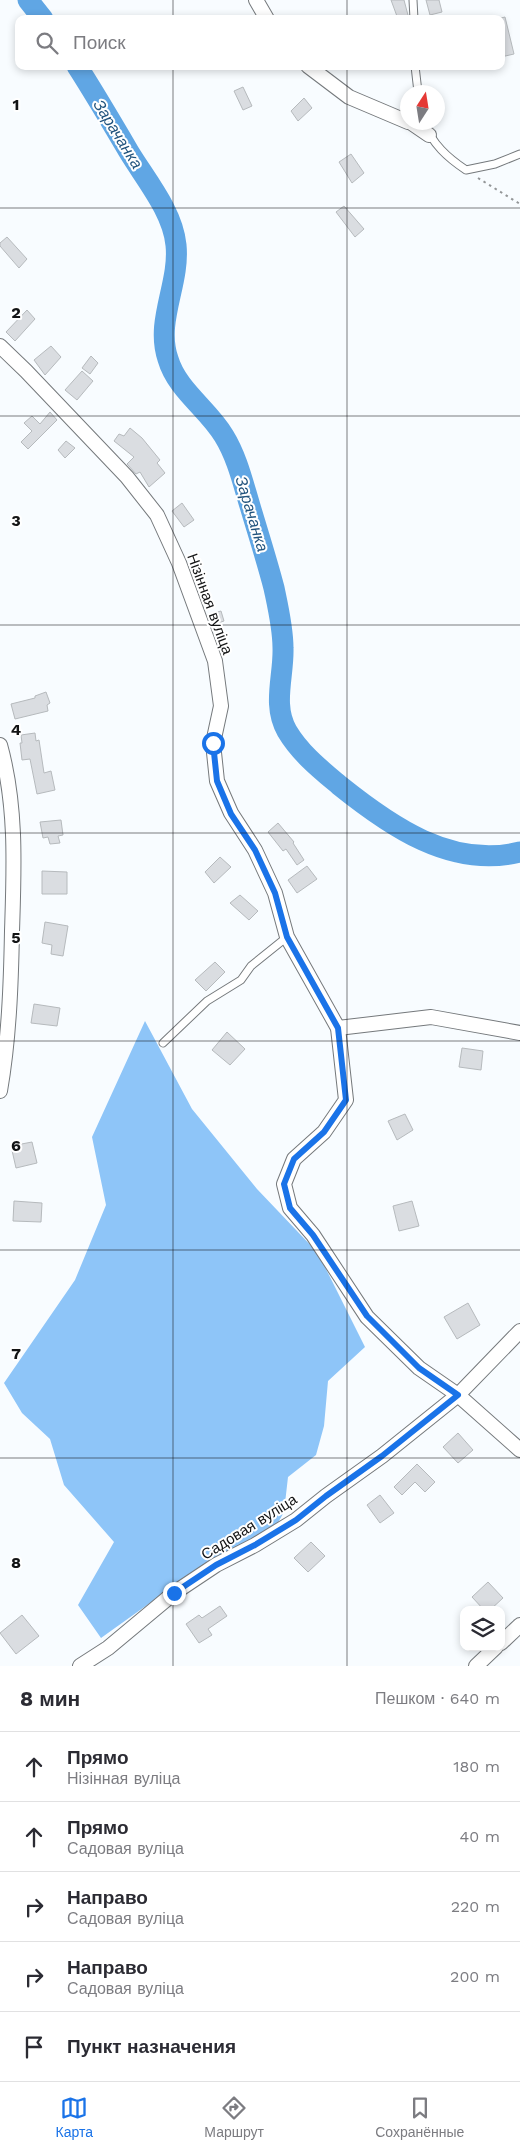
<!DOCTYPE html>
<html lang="ru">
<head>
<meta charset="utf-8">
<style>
	body { margin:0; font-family:"Work Sans",sans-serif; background:#f2f2f3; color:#2b2b33 }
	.controls { position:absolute; right:15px; bottom:15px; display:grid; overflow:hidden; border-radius:10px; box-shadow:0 2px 8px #0003 }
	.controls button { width:45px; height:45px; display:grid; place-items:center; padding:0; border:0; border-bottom:1px solid #e1e1e2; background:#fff; color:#2b2b33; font:25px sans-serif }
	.compass { position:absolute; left:400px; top:85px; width:45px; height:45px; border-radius:50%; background:#fff; box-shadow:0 2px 8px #0003; rotate:12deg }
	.stop { position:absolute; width:15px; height:15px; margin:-11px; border:4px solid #1a73e8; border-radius:50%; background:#fff }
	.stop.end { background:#1a73e8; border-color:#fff; box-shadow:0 1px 5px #0008 }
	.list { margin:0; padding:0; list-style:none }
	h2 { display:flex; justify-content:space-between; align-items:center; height:65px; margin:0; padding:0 20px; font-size:21px }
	h2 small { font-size:16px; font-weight:400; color:#7c7c81 }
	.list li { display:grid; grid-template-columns:32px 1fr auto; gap:15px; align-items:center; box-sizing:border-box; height:70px; padding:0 20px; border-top:1px solid #e1e1e2 }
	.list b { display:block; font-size:19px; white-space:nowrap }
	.list p { margin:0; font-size:16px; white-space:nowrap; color:#7c7c81 }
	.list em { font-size:16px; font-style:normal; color:#7c7c81 }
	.icon { flex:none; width:28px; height:28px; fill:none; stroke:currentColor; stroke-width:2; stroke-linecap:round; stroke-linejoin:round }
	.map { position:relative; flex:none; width:520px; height:1666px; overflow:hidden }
	.search { position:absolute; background:#fff; box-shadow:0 2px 8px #0003; left:15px; right:15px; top:15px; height:55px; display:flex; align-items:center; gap:12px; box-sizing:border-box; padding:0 18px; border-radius:10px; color:#7c7c81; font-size:19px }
	.sheet { height:415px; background:#fff }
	nav { display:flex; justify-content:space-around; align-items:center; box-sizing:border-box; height:70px; border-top:1px solid #e1e1e2; background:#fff; font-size:14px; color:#7c7c81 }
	nav a { display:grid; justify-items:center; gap:2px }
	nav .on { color:#1a73e8 }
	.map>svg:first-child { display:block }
</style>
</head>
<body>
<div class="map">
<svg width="520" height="1666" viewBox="0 0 520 1666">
	<rect width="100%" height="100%" fill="#f8fcff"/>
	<path fill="#8ec5f8" d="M145 1021 192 1109 257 1189 318 1253 365 1347 328 1381 324 1426 316 1455 288 1477 284 1512 275 1528 210 1560 101 1638 78 1605 114 1542 64 1485 50 1439 22 1413 4 1383 75 1280 106 1205 92 1137Z"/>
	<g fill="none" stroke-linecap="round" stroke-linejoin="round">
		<g stroke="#60a6e4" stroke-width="21">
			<path d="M28 0 43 19"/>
			<path d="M77 66C95 94 112 123 129 152 146 180 173 212 176 245 180 284 155 321 168 359 177 390 208 409 224 436 237 457 243 483 250 506 258 533 267 561 274 588 278 607 283 628 283 648 284 676 272 705 287 731 300 753 320 769 339 785 390 826 451 869 520 852"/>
		</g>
	</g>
	<g fill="#dadde1" stroke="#b6babd">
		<path d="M391 0H404L409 19H398Z"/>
		<path d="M426 0H439L442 12 430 15Z"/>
		<path d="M505 17 514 54 501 57V18Z"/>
		<path d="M243 87 252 106 243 110 234 91Z"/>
		<path d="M304 98 312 108 298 121 291 111Z"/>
		<path d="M351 154 364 173 352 183 339 162Z"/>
		<path d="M344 206 364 229 355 237 336 212Z"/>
		<path d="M7 237 27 259 19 268 0 246V243Z"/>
		<path d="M27 310 35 319 15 341 6 332Z"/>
		<path d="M51 346 61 357 45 375 34 360Z"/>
		<path d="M91 356 98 363 90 374 82 368Z"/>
		<path d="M82 371 93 381 77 400 65 390Z"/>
		<path d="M50 412 57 420 28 449 21 442 32 431 24 423 32 416 40 424Z"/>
		<path d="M130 428 142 438 160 460 157 463 165 473 149 487 140 472 136 474 127 464 134 457 114 441 119 434 124 436Z"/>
		<path d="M66 441 75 448 65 458 58 450Z"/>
		<path d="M182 503 194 520 184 527 172 511Z"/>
		<path d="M221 611 224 621 218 623 220 628 213 630 207 615Z"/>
		<path d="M46 692 50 703 47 705 48 711 15 719 11 704 35 698V696Z"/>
		<path d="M35 733 36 741 39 740 44 773 51 771 55 790 37 794 30 759 22 760 20 743H22L21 735Z"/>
		<path d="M61 820 63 835 58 836 60 843 50 844 48 837 43 838 40 822Z"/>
		<path d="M278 823 294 842 293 843 304 860 297 865 286 849 283 851 268 832Z"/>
		<path d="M220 857 231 867 214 883 205 872Z"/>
		<path d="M307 866 317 879 297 893 288 880Z"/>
		<path d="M42 871 67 872V894H42Z"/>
		<path d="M240 895 258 911 249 920 230 903Z"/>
		<path d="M45 922 68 926 63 956 51 954 52 945 42 943Z"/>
		<path d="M215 962 225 972 206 991 195 980Z"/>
		<path d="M34 1004 60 1008 57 1026 31 1023Z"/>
		<path d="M227 1032 245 1049 230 1065 212 1050Z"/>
		<path d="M462 1048 483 1051 481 1070 459 1067Z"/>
		<path d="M405 1114 413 1130 397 1140 388 1121Z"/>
		<path d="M32 1142 37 1163 16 1168 11 1146Z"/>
		<path d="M14 1201 42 1203 41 1222 13 1221Z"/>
		<path d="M412 1201 419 1226 399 1231 393 1206Z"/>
		<path d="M468 1303 480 1325 457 1339 444 1317Z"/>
		<path d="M458 1433 473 1450 458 1463 443 1447Z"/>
		<path d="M417 1464 435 1482 425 1492 415 1482 402 1495 394 1487Z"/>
		<path d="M380 1495 394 1513 380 1523 367 1505Z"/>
		<path d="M311 1542 325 1556 308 1572 294 1558Z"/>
		<path d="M488 1582 503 1598 490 1610H484L472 1597Z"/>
		<path d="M220 1606 227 1616 208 1629 212 1635 199 1643 186 1624 199 1615 202 1618Z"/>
		<path d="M22 1615 39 1636 16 1654 0 1633Z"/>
	</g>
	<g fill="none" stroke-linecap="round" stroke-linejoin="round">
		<defs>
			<g id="lane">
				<path d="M413 0 414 19"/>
				<path d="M415 66 418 92"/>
				<path d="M424 122C432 144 448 158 466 170L495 164 520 154"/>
				<path d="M163 1043 207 1001 241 980 251 966 287 937"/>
			</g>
			<g id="street">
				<path d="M256 0 267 19"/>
				<path d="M308 66 349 97 408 122"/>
				<path d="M410 122 429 135"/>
				<path d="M0 346 26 371 127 477 157 515 179 563 215 661 221 706 213 743 217 781 231 813 255 850 275 893 287 937 338 1028 346 1100 324 1132 294 1159 284 1184 290 1208 313 1235 367 1317 419 1368 458 1395 520 1450"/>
				<path d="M0 745C17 806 14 869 12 931 11 985 9 1039 0 1091"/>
				<path d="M338 1028 431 1017 520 1033"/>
				<path d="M501 1643 520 1625"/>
				<path d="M80 1666 108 1648 174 1593 216 1565 255 1545 296 1520 326 1496 382 1456 458 1395 520 1331"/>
				<path d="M476 1666 496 1647"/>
			</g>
		</defs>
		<use href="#lane" stroke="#75797c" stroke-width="9"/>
		<use href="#street" stroke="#75797c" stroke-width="16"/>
		<path stroke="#939698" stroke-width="2" stroke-dasharray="2.5 4" stroke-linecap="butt" d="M478 178 520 204"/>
		<use href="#lane" stroke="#fff" stroke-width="7"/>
		<use href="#street" stroke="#fff" stroke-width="14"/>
	</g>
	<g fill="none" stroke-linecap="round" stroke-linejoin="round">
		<path stroke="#1a73e8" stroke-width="6" d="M174 1593 216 1565 255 1545 296 1520 326 1496 382 1456 458 1395 419 1368 367 1316 313 1235 290 1208 284 1184 294 1159 324 1132 346 1100 338 1028 287 937 275 893 255 850 231 814 217 781 213 743"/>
	</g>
	<path fill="none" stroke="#131415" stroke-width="1" stroke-opacity="0.55" d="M173 0V19M347 0V19M173 66V1666M347 66V1666M0 208H520M0 416H520M0 625H520M0 833H520M0 1041H520M0 1250H520M0 1458H520"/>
	<g text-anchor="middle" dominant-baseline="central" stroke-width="4" stroke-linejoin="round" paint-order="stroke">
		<g font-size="15" fill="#131415" stroke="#fff">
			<text transform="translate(210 604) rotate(70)">Нізінная вуліца</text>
			<text transform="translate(249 1527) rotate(-32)">Садовая вуліца</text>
		</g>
		<g font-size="16" font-style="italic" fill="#21537d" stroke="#fff">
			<text transform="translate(118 134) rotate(58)">Зарачанка</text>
			<text transform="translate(252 514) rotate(73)">Зарачанка</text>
		</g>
	</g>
	<g font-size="16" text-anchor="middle" font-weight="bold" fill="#131415" stroke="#fff" stroke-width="4" stroke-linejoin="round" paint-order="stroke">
		<text x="16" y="110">1</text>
		<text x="16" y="318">2</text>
		<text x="16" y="526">3</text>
		<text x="16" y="735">4</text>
		<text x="16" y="943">5</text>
		<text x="16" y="1151">6</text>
		<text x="16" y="1359">7</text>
		<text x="16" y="1568">8</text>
	</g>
</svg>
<div class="controls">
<button><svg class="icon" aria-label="layers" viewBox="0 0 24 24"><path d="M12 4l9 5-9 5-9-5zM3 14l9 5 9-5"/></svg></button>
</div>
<svg class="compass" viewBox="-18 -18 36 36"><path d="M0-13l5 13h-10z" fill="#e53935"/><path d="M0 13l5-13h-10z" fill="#7c7c81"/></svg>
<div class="stop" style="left:213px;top:743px"></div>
<div class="stop end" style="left:174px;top:1593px"></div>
<div class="search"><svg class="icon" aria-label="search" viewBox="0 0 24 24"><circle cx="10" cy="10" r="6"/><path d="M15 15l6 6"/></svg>Поиск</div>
</div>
<section class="sheet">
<h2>8 мин<small>Пешком · 640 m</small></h2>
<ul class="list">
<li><svg class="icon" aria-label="ahead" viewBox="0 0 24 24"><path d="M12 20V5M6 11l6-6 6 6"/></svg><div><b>Прямо</b><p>Нізінная вуліца</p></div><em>180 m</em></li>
<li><svg class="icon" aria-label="ahead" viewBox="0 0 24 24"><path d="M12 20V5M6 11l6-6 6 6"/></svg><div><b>Прямо</b><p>Садовая вуліца</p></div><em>40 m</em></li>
<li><svg class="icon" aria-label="right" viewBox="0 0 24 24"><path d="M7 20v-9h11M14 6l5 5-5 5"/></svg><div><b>Направо</b><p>Садовая вуліца</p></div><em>220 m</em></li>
<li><svg class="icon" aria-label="right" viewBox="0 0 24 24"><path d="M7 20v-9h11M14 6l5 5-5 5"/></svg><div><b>Направо</b><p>Садовая вуліца</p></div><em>200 m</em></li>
<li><svg class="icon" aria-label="arrive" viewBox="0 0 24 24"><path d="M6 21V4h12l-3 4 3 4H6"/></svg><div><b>Пункт назначения</b></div></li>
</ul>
</section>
<nav>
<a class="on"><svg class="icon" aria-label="map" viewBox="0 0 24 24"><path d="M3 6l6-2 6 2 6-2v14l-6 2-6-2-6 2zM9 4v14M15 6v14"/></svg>Карта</a>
<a><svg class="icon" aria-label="directions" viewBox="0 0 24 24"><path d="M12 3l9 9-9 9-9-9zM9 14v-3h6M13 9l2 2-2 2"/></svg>Маршрут</a>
<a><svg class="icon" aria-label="saved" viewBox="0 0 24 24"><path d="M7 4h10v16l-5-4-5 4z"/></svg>Сохранённые</a>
</nav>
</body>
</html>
